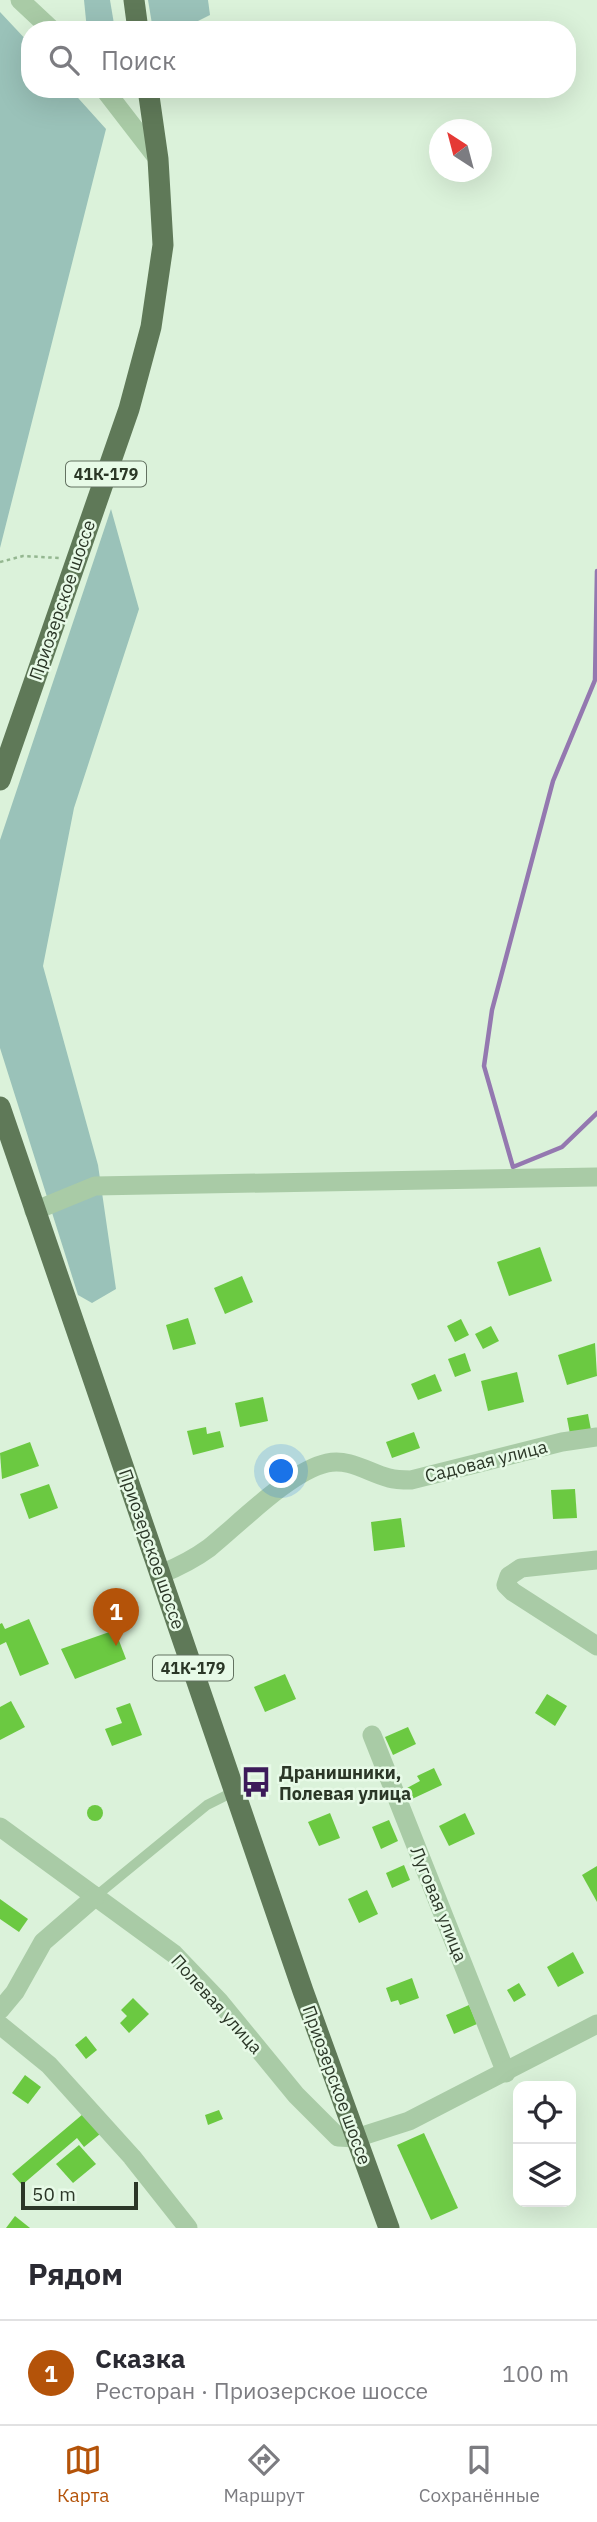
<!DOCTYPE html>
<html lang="ru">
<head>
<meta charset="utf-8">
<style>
	body { margin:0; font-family:"IBM Plex Sans",sans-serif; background:#f7f7f7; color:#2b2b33 }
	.controls { position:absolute; right:21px; bottom:21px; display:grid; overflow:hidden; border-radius:14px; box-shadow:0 7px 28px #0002 }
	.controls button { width:63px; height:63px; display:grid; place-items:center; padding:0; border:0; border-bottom:2px solid #e1e1e2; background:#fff; color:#2b2b33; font:35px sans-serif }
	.compass { position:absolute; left:429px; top:119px; width:63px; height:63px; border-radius:50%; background:#fff; box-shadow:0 7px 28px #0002; rotate:324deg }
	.scale { position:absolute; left:21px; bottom:18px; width:117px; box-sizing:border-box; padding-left:7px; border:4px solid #2b3727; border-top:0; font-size:19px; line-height:24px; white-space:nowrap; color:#2b3727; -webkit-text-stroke:5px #e7fae7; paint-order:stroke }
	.you { position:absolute; left:282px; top:1472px; width:24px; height:24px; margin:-18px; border:5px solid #fff; border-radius:50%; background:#1a73e8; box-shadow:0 0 0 10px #1a73e833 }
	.badge { display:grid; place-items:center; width:46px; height:46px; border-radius:50%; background:#b45309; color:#fff; font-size:23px; font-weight:700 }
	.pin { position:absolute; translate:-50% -58px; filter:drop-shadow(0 2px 4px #0008) }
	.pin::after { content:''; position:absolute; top:37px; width:24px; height:21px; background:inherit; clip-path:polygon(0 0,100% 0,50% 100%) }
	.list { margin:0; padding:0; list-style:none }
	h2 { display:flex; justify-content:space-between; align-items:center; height:91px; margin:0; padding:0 28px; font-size:30px }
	h2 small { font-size:23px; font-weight:400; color:#7c7c81 }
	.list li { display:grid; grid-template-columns:46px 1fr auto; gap:21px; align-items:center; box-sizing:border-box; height:105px; padding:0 28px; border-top:2px solid #e1e1e2 }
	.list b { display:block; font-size:26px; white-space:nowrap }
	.list p { margin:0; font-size:23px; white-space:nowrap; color:#7c7c81 }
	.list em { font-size:23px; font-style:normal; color:#7c7c81 }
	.icon { flex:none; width:38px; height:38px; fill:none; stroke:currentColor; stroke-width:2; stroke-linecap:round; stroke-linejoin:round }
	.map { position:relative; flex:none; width:597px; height:2228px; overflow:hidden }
	.search { position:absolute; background:#fff; box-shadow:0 7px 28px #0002; left:21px; right:21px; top:21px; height:77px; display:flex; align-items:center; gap:18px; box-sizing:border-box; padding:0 24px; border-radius:28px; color:#7c7c81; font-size:26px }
	.sheet { height:196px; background:#fff }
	nav { display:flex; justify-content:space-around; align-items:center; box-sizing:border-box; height:98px; border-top:2px solid #e1e1e2; background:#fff; font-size:19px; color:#7c7c81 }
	nav a { display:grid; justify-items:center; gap:4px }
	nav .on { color:#b45309 }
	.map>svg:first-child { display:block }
</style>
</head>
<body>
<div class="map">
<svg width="597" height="2228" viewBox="0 0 597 2228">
	<rect width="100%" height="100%" fill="#dbf2da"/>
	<g fill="#9ac2b9">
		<path d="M84 0H110L115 30H87Z"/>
		<path d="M148 0H208L210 15 180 30H153Z"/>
		<path d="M0 12 30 44V89H70L106 129 0 548Z"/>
		<path d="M111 509 139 609 74 808 43 966 98 1165 116 1289 92 1303 78 1295 0 1048V840Z"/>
	</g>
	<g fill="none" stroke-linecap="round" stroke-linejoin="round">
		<path stroke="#9478b0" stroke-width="4.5" d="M597 571 595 680 553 781 492 1010 484 1066 513 1167 562 1147 597 1113"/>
	</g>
	<g fill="#6bc941">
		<path d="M540 1247 552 1281 509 1296 497 1262Z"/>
		<path d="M242 1276 253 1302 225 1314 214 1288Z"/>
		<path d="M188 1318 196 1344 173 1350 166 1325Z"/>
		<path d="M461 1319 469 1335 455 1342 447 1326Z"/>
		<path d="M491 1326 499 1341 483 1349 475 1334Z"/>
		<path d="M595 1343 597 1376 567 1385 558 1355Z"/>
		<path d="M465 1353 471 1371 455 1377 448 1359Z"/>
		<path d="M517 1372 524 1402 488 1411 481 1381Z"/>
		<path d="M435 1374 442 1391 418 1400 411 1384Z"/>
		<path d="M263 1397 268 1421 240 1427 235 1403Z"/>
		<path d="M588 1414 591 1430 570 1434 567 1418Z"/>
		<path d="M206 1427 207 1434 220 1431 224 1447 193 1455 187 1431Z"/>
		<path d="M414 1432 420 1448 392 1458 386 1442Z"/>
		<path d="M30 1442 39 1466 2 1479 0 1453Z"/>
		<path d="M49 1484 58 1508 29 1519 20 1494Z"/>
		<path d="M575 1489 577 1518 553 1519 551 1490Z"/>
		<path d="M401 1518 405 1547 374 1551 371 1522Z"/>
		<path d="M29 1619 49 1664 20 1676 6 1642 0 1645V1624L2 1623 5 1629Z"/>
		<path d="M115 1630 126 1659 75 1679 61 1649Z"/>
		<path d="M285 1674 296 1699 265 1712 254 1687Z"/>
		<path d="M547 1694 567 1706 555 1726 535 1713Z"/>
		<path d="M11 1701 25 1727 0 1740V1707Z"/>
		<path d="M130 1703 142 1735 112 1746 105 1729 122 1723 116 1708Z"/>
		<path d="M408 1727 416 1744 393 1755 385 1737Z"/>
		<path d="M434 1768 442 1785 412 1799 407 1788 420 1781 417 1776Z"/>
		<circle cx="95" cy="1813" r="8"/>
		<path d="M330 1813 340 1838 319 1846 308 1822Z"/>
		<path d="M465 1813 475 1834 449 1846 439 1826Z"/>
		<path d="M389 1820 398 1841 381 1849 372 1827Z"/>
		<path d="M404 1865 410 1880 392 1888 386 1873Z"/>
		<path d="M597 1866V1902L582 1875Z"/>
		<path d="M367 1890 378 1914 359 1923 348 1899Z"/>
		<path d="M0 1899 28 1919 19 1932 0 1919Z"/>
		<path d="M573 1952 584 1973 558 1987 547 1967Z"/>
		<path d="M412 1978 419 1998 400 2005 398 2000 391 2002 386 1988Z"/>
		<path d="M519 1983 526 1995 514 2002 507 1990Z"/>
		<path d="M133 1998 149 2014 129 2033 120 2023 127 2016 121 2010Z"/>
		<path d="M469 2005 477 2024 454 2034 446 2015Z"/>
		<path d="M86 2036 97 2050 86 2059 75 2045Z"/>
		<path d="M25 2075 41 2087 28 2104 12 2093Z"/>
		<path d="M219 2110 223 2119 208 2125 205 2115Z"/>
		<path d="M83 2114 100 2134 84 2147 77 2138 22 2185 12 2174Z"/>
		<path d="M424 2133 458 2208 431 2220 397 2145Z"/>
		<path d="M79 2145 96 2164 73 2183 56 2164Z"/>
		<path d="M15 2216 30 2228H6Z"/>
	</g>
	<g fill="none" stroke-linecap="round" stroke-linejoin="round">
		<path stroke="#94b790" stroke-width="2.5" stroke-dasharray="3.5 3.5" stroke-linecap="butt" d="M0 562 23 556 59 558"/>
		<path stroke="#a9cba6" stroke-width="10" d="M96 1896 207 1805 235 1791"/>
		<g stroke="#a9cba6" stroke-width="19">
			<path d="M20 0 52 30"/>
			<path d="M104 89 158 159"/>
			<path d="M34 1211 95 1186 597 1177"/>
			<path d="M597 1560 521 1568 509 1576 506 1585 513 1592 597 1646"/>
			<path d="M161 1574C178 1567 194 1559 209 1548 239 1524 290 1471 327 1463 350 1458 369 1473 389 1478 396 1480 404 1480 411 1480L562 1442 597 1437"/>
			<path d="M372 1735 506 2073"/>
			<path d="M0 1827 174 1954 219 2001 296 2095 338 2137 356 2138 409 2121 597 2024"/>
			<path d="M0 2010 15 1992 43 1942 96 1896"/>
			<path d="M0 2025 49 2065 132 2157 188 2228"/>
		</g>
		<g stroke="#5f7958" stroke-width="21">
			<path d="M134 0 138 30"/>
			<path d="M0 780 129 409 151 327 163 245 158 159 148 89"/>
			<path d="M0 1107 303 1991 389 2228"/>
		</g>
	</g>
	<defs>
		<symbol id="bus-bare" viewBox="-9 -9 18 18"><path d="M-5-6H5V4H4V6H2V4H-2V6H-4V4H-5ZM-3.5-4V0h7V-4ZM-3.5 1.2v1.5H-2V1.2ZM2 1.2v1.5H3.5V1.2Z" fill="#3c1b59" stroke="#e7fae7" stroke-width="2.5" paint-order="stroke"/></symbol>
	</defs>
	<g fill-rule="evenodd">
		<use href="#bus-bare" x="234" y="1760" width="44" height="44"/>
	</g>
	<g text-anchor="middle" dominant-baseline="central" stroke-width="5" stroke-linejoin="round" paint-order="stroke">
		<g fill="#e7fae7" stroke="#637261" stroke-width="2">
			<rect x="66" y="461.5" width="80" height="25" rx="5"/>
			<rect x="153" y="1655.5" width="80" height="25" rx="5"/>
		</g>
		<g font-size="16" font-weight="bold" fill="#2b3727">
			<text x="106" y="474">41К-179</text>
			<text x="193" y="1668">41К-179</text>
		</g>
		<g font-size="18" fill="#2b3727" stroke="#e7fae7">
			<text transform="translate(62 600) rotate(-71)">Приозерское шоссе</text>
			<text transform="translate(486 1461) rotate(-14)">Садовая улица</text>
			<text transform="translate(152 1549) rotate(71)">Приозерское шоссе</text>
			<text transform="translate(439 1904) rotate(68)">Луговая улица</text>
			<text transform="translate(217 2004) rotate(48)">Полевая улица</text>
			<text transform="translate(337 2085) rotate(70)">Приозерское шоссе</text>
		</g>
		<g font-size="18" font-weight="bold" fill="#2b3727" stroke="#e7fae7" text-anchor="start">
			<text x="279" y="1772">Дранишники,<tspan x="279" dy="21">Полевая улица</tspan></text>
		</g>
	</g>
</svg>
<div class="controls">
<button><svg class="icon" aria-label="locate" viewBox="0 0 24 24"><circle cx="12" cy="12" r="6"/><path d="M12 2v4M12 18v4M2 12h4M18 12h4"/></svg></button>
<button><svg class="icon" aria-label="layers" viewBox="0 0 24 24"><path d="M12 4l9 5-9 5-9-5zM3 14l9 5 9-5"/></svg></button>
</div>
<svg class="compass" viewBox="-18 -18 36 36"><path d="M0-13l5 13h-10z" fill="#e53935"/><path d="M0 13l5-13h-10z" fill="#7c7c81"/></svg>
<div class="scale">50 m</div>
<div class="you"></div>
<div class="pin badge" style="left:116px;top:1646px">1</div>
<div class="search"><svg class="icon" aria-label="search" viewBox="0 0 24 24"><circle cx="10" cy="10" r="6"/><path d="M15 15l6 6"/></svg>Поиск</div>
</div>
<section class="sheet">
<h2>Рядом<small></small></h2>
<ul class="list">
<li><span class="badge">1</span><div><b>Сказка</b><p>Ресторан · Приозерское шоссе</p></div><em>100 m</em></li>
</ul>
</section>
<nav>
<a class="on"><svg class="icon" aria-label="map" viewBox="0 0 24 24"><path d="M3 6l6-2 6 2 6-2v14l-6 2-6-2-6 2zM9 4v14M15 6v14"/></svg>Карта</a>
<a><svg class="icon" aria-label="directions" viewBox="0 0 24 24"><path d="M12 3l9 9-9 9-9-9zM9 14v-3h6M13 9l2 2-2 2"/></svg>Маршрут</a>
<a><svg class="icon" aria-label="saved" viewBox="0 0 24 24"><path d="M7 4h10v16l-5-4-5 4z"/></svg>Сохранённые</a>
</nav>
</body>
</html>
